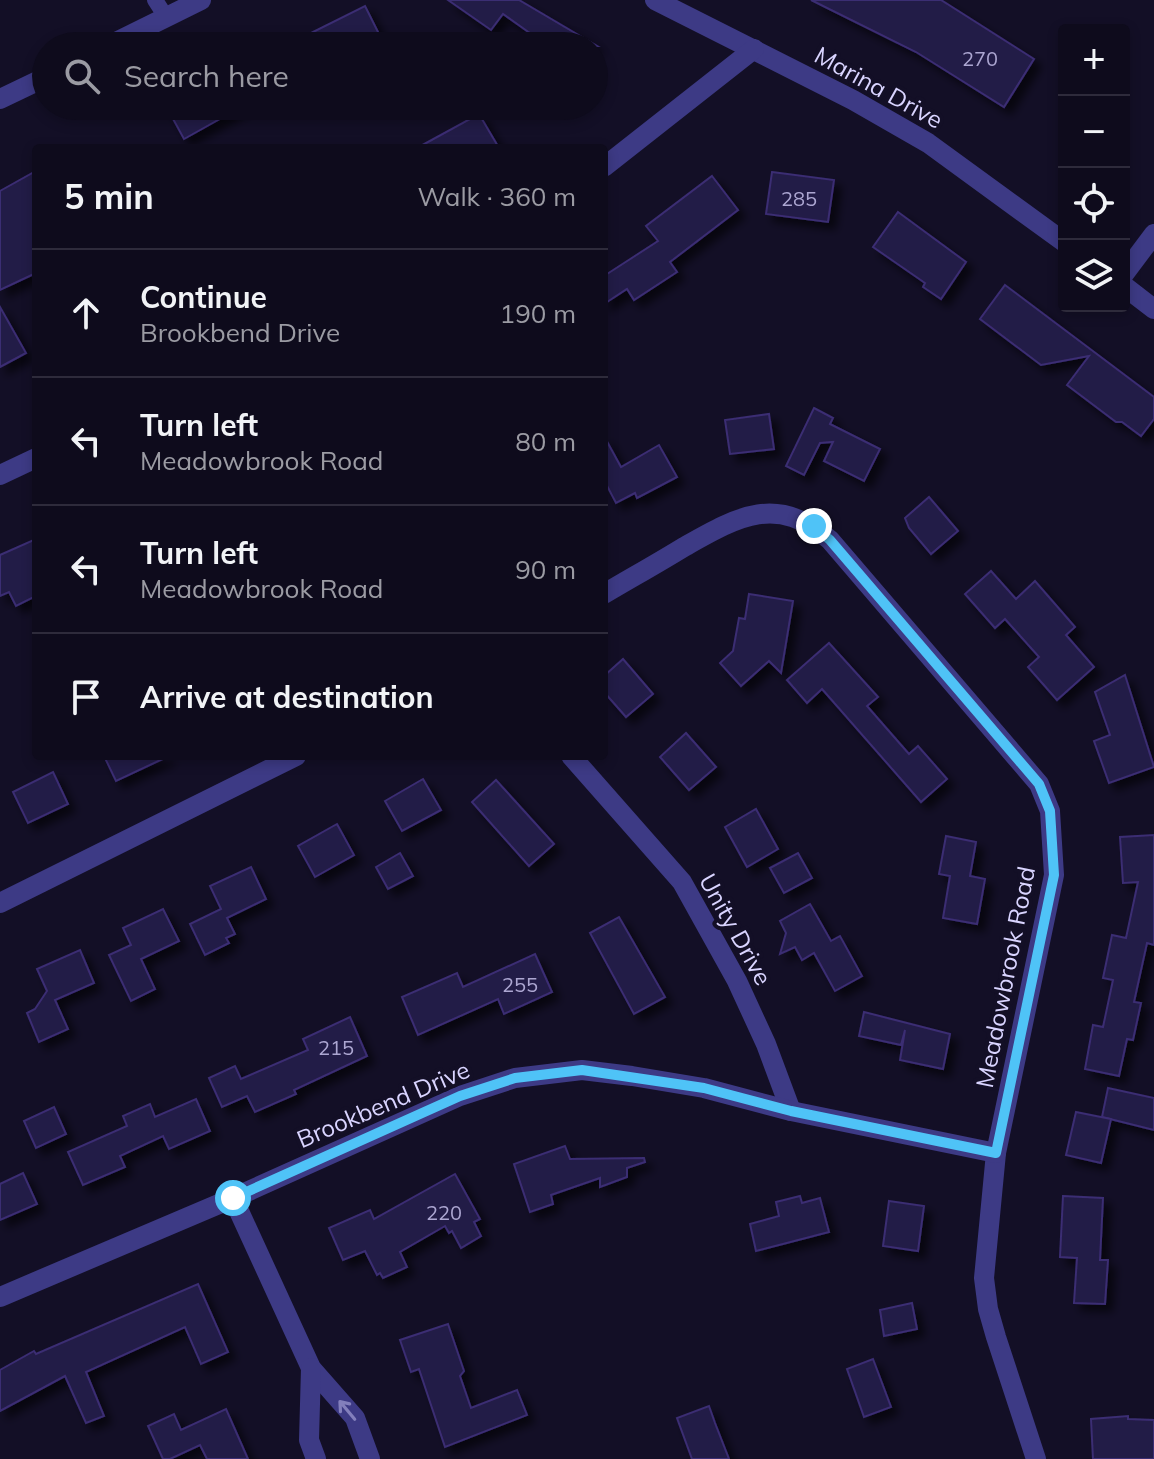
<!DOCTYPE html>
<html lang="en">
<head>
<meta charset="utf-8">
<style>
	body { margin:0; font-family:Mulish,sans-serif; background:#1c1929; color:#f1f3f6 }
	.controls { position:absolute; right:24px; top:24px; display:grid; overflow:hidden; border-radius:8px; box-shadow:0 4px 12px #0003 }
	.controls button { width:72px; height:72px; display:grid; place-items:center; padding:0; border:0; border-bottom:2px solid #2e2b3b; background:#0e0b1c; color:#f1f3f6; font:40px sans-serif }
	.stop { position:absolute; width:24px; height:24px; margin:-18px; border:6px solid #4fc3f7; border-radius:50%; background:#fff }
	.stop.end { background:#4fc3f7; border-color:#fff; box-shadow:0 2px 8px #0008 }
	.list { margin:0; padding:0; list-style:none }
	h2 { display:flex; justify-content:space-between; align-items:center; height:104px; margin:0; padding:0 32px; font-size:34px }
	h2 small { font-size:26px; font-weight:400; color:#9b9ba3 }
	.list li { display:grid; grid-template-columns:52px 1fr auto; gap:24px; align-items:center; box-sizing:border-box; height:128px; padding:0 32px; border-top:2px solid #2e2b3b }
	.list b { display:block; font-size:30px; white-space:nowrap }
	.list p { margin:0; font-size:26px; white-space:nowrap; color:#9b9ba3 }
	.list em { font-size:26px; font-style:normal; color:#9b9ba3 }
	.icon { flex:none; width:44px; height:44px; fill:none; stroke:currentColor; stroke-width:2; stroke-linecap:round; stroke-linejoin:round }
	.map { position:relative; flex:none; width:1154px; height:1459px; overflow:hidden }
	.search { position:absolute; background:#0e0b1c; box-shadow:0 4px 12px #0003; left:32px; top:32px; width:576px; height:88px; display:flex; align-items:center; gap:20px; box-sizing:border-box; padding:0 28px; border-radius:44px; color:#9b9ba3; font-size:30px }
	.panel { position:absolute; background:#0e0b1c; box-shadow:0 4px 12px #0003; left:32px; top:144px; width:576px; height:616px; border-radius:8px }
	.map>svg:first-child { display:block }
</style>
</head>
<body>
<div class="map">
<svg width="1154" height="1459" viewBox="0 0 1154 1459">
	<defs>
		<filter id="shadow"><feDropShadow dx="7" dy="7" stdDeviation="4" flood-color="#0009"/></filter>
	</defs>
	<rect width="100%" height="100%" fill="#130f26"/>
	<g fill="#241b47" stroke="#3b2d73" stroke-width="2" filter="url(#shadow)">
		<path d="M448 0H519L597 46H548L503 14 491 30Z"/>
		<path d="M811 0H941L1034 59 1004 107 916 52Z"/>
		<path d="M365 6 382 40 369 46H285Z"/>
		<path d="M166 106H243L184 139Z"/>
		<path d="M479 114 499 148H417Z"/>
		<path d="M36 171V273L0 290V191Z"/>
		<path d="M772 172 834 180 828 222 766 214Z"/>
		<path d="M712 176 738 210 670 262 677 272 634 300 627 289 604 304V276L658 241 646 226Z"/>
		<path d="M898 212 966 262 941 299 923 287 925 283 873 247Z"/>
		<path d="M1005 285 1154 397V419L1141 436 1122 422H1116L1067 385 1089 356 1041 365 980 319Z"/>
		<path d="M0 307 26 353 0 367Z"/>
		<path d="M814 408 833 418 830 424 880 449 864 481 824 461 833 442 820 443 804 475 786 466Z"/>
		<path d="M769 414 774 449 730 454 725 420Z"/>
		<path d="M604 436 621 467 659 445 677 477 637 498 635 493 616 503 604 480Z"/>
		<path d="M929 497 958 531 931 554 909 528 905 518Z"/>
		<path d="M36 539V596L16 606 9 592 0 596V555Z"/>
		<path d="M991 571 1016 599 1035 581 1075 627 1066 635 1094 667 1057 700 1028 667 1039 657 1005 619 995 628 965 594Z"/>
		<path d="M749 594 793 601 781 673 769 661 741 686 720 663 733 651 739 618 745 619Z"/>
		<path d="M829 643 878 697 867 706 909 754 918 746 947 779 921 802 822 689 807 703 787 680Z"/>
		<path d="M623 659 653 694 626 717 604 692V676Z"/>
		<path d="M1125 675 1154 767 1109 783 1094 741 1110 735 1095 692Z"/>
		<path d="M686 733 716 767 689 790 660 757Z"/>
		<path d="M104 756H169L116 781Z"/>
		<path d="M53 772 68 804 28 823 13 792Z"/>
		<path d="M423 779 441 810 402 831 385 801Z"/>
		<path d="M496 780 554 844 529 866 472 802Z"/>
		<path d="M756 809 778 849 747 867 725 827Z"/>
		<path d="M337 824 354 855 315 877 298 846Z"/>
		<path d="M1154 835V945L1147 943 1134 1002 1141 1003 1133 1040 1127 1039 1119 1076 1085 1069 1093 1025 1103 1027 1113 980 1103 978 1112 935 1126 938 1138 882 1123 883 1120 837Z"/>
		<path d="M946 836 976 842 970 876 985 879 977 924 943 918 950 876 939 874Z"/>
		<path d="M400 853 413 876 388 889 376 867Z"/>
		<path d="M798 853 812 878 784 893 770 868Z"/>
		<path d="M251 867 266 899 227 918 235 934 226 938 229 943 205 955 190 924 221 909 210 886Z"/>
		<path d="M810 904 831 941 840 936 862 976 835 991 814 953 802 960 795 947 780 954 786 933 780 921Z"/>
		<path d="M163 909 179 941 141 959 155 989 131 1001 109 955 131 945 123 928Z"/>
		<path d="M619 917 665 997 634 1014 590 933Z"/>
		<path d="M80 950 94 983 55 1000 68 1029 39 1042 27 1013 35 1009 47 991 37 969Z"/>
		<path d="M535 954 552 992 504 1014 498 999 418 1035 402 997 457 973 463 987Z"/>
		<path d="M864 1012 950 1034 943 1069 900 1060 905 1030 901 1045 859 1036Z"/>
		<path d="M350 1017 367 1056 294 1090 296 1094 255 1112 247 1096 222 1107 209 1078 235 1066 241 1079 308 1050 303 1039Z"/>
		<path d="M1108 1088 1154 1098V1130L1102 1117Z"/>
		<path d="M196 1099 210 1131 169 1149 163 1136 120 1156 125 1167 83 1185 68 1152 127 1126 123 1116 150 1104 155 1117Z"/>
		<path d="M54 1107 66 1134 36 1148 24 1121Z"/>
		<path d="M1076 1112 1111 1119 1101 1163 1066 1155Z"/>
		<path d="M565 1146 570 1159 644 1158 645 1162 627 1168V1177L600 1187V1178L551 1195 553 1204 530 1212 514 1164Z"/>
		<path d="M23 1173 37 1204 0 1220V1184Z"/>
		<path d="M455 1174 480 1219 474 1222 481 1236 461 1248 452 1231 449 1233 445 1226 400 1252 407 1267 383 1278 380 1273 377 1275 365 1251 343 1260 329 1228 370 1210 374 1219Z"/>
		<path d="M800 1196 802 1203 820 1198 829 1232 756 1251 750 1224 779 1216 776 1202Z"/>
		<path d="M1063 1196 1103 1198 1100 1260H1108L1105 1304 1074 1303 1077 1258 1060 1257Z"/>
		<path d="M889 1201 924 1206 918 1251 883 1246Z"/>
		<path d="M198 1284 228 1352 201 1364 185 1327 86 1372 104 1416 86 1423 65 1376 0 1411V1370L34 1351 36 1354Z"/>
		<path d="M912 1303 917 1329 884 1336 880 1310Z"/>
		<path d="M448 1324 464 1371 460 1376 471 1408 517 1390 527 1415 445 1447 419 1369 411 1372 400 1340Z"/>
		<path d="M873 1359 891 1407 864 1417 847 1369Z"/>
		<path d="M709 1406 715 1423 729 1459H692L677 1418Z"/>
		<path d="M226 1409 248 1459H207L200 1445 170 1459H163L148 1426 174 1414 181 1430Z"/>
		<path d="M1128 1416V1419L1154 1420V1459H1093L1091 1419Z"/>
	</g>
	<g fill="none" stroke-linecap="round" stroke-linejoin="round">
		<path stroke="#3d3a85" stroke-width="16" d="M155 0 166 17"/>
		<g stroke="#3d3a85" stroke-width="20">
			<path d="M655 0 853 100 928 143 1064 242"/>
			<path d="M108 46 201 0"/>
			<path d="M0 99 46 77"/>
			<path d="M604 167 754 49"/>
			<path d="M1124 274 1154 234"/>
			<path d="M1124 286 1154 309"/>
			<path d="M0 475 36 458"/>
			<path d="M604 594C631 578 658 563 684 547 737 517 777 493 830 540L1039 784 1050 811 1054 875 996 1153 984 1278 988 1309 996 1337 1036 1459"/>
			<path d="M571 756 682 882 737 981 766 1044 791 1111"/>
			<path d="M0 903 296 756"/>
			<path d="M233 1198 311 1368 355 1418 370 1459"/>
			<path d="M0 1297 233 1198 460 1096 515 1078 582 1070 632 1076 704 1088 791 1111 996 1153"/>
			<path d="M311 1368 309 1440 316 1459"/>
		</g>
	</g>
	<defs><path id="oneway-shaft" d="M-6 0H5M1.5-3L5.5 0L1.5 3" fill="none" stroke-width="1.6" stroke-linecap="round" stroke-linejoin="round" transform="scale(2)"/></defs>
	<use stroke="#837fbc" href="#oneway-shaft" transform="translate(347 1410) rotate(-130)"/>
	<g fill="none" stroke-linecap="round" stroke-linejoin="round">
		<path stroke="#4fc3f7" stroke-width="10" d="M233 1198 460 1096 515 1078 582 1070 704 1088 791 1111 996 1153 1054 875 1050 811 1039 784 830 540 814 526"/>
	</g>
	<g text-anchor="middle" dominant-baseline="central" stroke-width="8" stroke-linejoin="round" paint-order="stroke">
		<g font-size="20" fill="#aca6d1">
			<text x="980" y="58">270</text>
			<text x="799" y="198">285</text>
			<text x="520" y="984">255</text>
			<text x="336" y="1047">215</text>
			<text x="444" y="1212">220</text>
		</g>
		<g font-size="24" fill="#d9d4ff" stroke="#130f26">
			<text transform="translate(879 87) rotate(29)">Marina Drive</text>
			<text transform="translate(736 929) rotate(61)">Unity Drive</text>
			<text transform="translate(1005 977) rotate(-79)">Meadowbrook Road</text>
			<text transform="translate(383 1104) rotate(-23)">Brookbend Drive</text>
		</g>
	</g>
</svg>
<div class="controls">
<button>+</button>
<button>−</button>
<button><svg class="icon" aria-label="locate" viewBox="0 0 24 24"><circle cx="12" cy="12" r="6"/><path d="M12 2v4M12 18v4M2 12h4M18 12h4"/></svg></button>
<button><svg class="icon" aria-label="layers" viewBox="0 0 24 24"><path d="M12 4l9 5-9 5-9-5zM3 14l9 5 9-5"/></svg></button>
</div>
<div class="stop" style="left:233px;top:1198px"></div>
<div class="stop end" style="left:814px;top:526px"></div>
<div class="search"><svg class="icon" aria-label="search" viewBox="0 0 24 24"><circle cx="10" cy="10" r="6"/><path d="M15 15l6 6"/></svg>Search here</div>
<section class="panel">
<h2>5 min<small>Walk · 360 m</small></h2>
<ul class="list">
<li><svg class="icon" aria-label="ahead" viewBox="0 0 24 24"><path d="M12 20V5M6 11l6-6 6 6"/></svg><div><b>Continue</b><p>Brookbend Drive</p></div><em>190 m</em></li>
<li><svg class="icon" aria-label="left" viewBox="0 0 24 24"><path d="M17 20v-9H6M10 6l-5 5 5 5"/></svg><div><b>Turn left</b><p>Meadowbrook Road</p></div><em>80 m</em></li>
<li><svg class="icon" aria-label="left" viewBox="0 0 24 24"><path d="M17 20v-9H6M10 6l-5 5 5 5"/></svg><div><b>Turn left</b><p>Meadowbrook Road</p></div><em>90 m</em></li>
<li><svg class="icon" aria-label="arrive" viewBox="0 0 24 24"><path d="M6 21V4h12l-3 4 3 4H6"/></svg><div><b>Arrive at destination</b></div></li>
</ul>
</section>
</div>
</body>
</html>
